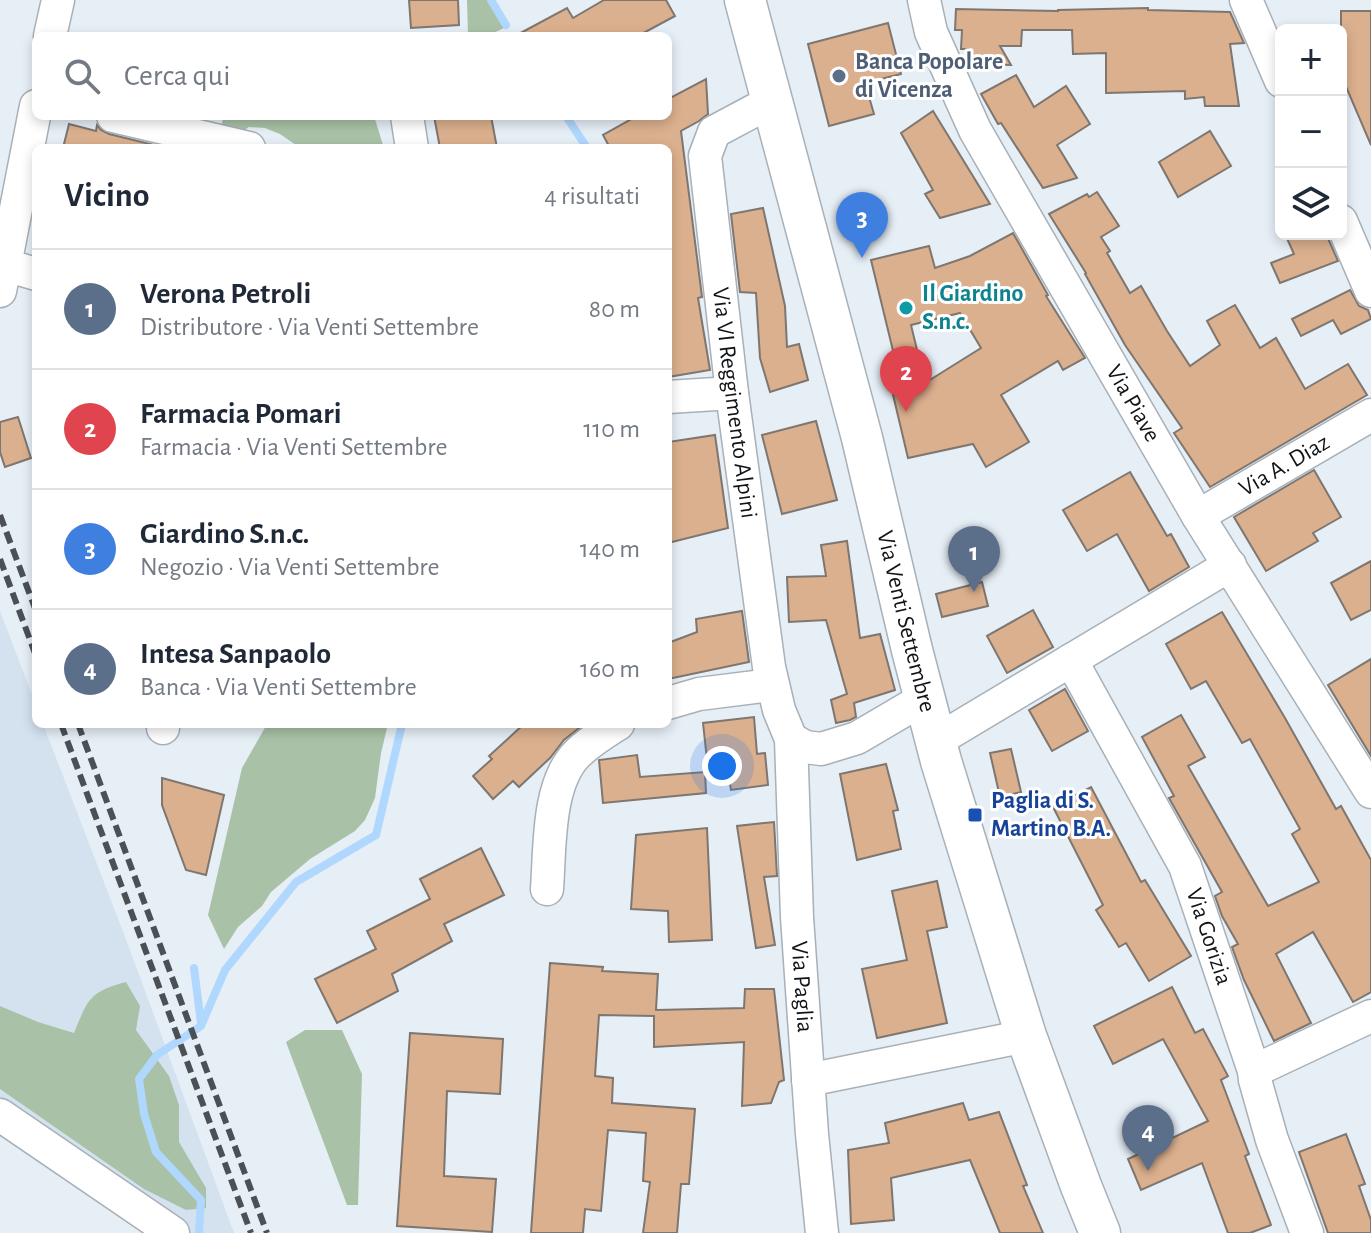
<!DOCTYPE html>
<html lang="it">
<head>
<meta charset="utf-8">
<style>
	body { margin:0; font-family:"Alegreya Sans",sans-serif; background:#f6f6f7; color:#1f2937 }
	.controls { position:absolute; right:24px; top:24px; display:grid; overflow:hidden; border-radius:12px; box-shadow:0 4px 12px #0003 }
	.controls button { width:72px; height:72px; display:grid; place-items:center; padding:0; border:0; border-bottom:2px solid #e0e1e3; background:#fff; color:#1f2937; font:40px sans-serif }
	.you { position:absolute; left:722px; top:766px; width:28px; height:28px; margin:-20px; border:6px solid #fff; border-radius:50%; background:#1a73e8; box-shadow:0 0 0 12px #1a73e833 }
	.badge { display:grid; place-items:center; width:52px; height:52px; border-radius:50%; background:#2563eb; color:#fff; font-size:26px; font-weight:700 }
	.pin { position:absolute; translate:-50% -66px; filter:drop-shadow(0 2px 4px #0008) }
	.pin::after { content:''; position:absolute; top:42px; width:28px; height:24px; background:inherit; clip-path:polygon(0 0,100% 0,50% 100%) }
	.list { margin:0; padding:0; list-style:none }
	h2 { display:flex; justify-content:space-between; align-items:center; height:104px; margin:0; padding:0 32px; font-size:34px }
	h2 small { font-size:26px; font-weight:400; color:#747a83 }
	.list li { display:grid; grid-template-columns:52px 1fr auto; gap:24px; align-items:center; box-sizing:border-box; height:120px; padding:0 32px; border-top:2px solid #e0e1e3 }
	.list b { display:block; font-size:30px; white-space:nowrap }
	.list p { margin:0; font-size:26px; white-space:nowrap; color:#747a83 }
	.list em { font-size:26px; font-style:normal; color:#747a83 }
	.icon { flex:none; width:44px; height:44px; fill:none; stroke:currentColor; stroke-width:2; stroke-linecap:round; stroke-linejoin:round }
	.map { position:relative; flex:none; width:1371px; height:1233px; overflow:hidden }
	.search { position:absolute; background:#fff; box-shadow:0 4px 12px #0003; left:32px; top:32px; width:640px; height:88px; display:flex; align-items:center; gap:20px; box-sizing:border-box; padding:0 28px; border-radius:12px; color:#747a83; font-size:30px }
	.panel { position:absolute; background:#fff; box-shadow:0 4px 12px #0003; left:32px; top:144px; width:640px; height:584px; border-radius:12px }
	.map>svg:first-child { display:block }
</style>
</head>
<body>
<div class="map">
<svg width="1371" height="1233" viewBox="0 0 1371 1233">
	<rect width="100%" height="100%" fill="#e6eef6"/>
	<path fill="#d4e2f0" d="M0 611 36 705V724H43L127 942 234 1233H166L0 1129Z"/>
	<g fill="#a9c2a7">
		<path d="M467 0H487L504 28 487 36H468Z"/>
		<path d="M223 116H374L383 145 382 148H309L296 145 280 134 265 128 249 127 241 132 226 135 222 124Z"/>
		<path d="M267 724H388L381 753 375 798 365 820 355 831 310 859 271 892 262 906 238 927 224 949 208 915 242 768Z"/>
		<path d="M126 982 140 1006 136 1030 169 1076 179 1105V1142L206 1188V1208L186 1210 144 1189 0 1089V1006L38 1022 74 1033C88 999 89 992 126 982Z"/>
		<path d="M305 1030H342L362 1074 358 1205H347L286 1042Z"/>
	</g>
	<g fill="none" stroke-linecap="round" stroke-linejoin="round">
		<g stroke="#b0d7fd" stroke-width="8">
			<path d="M491 0 506 25"/>
			<path d="M566 116 587 148"/>
			<path d="M194 968 201 1023"/>
			<path d="M199 1233 201 1200 156 1152 144 1114 139 1079 157 1055 201 1026 225 970 296 882 376 835 402 724"/>
		</g>
	</g>
	<g fill="#dbb08e" stroke="#7e766f" stroke-width="2" fill-rule="evenodd">
		<path d="M409 0H458L459 25 411 28Z"/>
		<path d="M604 0H666L675 16 638 36H515L567 8 573 18Z"/>
		<path d="M1148 8V10L1230 12 1244 43 1230 44 1239 106H1205L1204 97 1185 99V91L1106 93V53L1073 54 1072 30H1022L1021 46H1000L1011 65 969 64V49H961L962 30H955L956 9 1058 11V10Z"/>
		<path d="M1341 11H1371V145L1341 75Z"/>
		<path d="M888 23 901 74 865 83 874 114 829 126 808 44Z"/>
		<path d="M1016 75 1034 107 1066 86 1090 124 1057 145 1077 178 1043 188 1001 123 998 124 981 94Z"/>
		<path d="M706 79 708 114 699 121 681 131 702 297 698 298 710 370 668 377V148H610L603 135 637 116H668V99Z"/>
		<path d="M933 111 990 204 940 218 925 194 933 190 901 133Z"/>
		<path d="M434 116H491L497 148H440Z"/>
		<path d="M69 124 96 131 97 125 101 130 109 134 166 148H63Z"/>
		<path d="M1210 131 1231 166 1178 197 1159 162Z"/>
		<path d="M1097 192 1119 226 1101 237 1110 251 1107 253 1130 293 1141 286 1167 331 1190 366 1220 345 1207 321 1235 305 1260 348 1276 338 1305 389 1348 364 1367 395 1210 487 1174 433 1182 428 1125 345 1085 274 1086 273 1049 214 1087 194 1089 197Z"/>
		<path d="M763 208 785 306 787 347 799 344 808 380 770 392 760 358 756 293 740 292 731 214Z"/>
		<path d="M1013 233 1048 295 1046 296 1085 358 1063 370 1058 361 1001 395 1029 442 986 467 973 444 908 458 886 365 896 363 871 260 929 246 935 268 970 256ZM960 313 981 348 925 383 911 325Z"/>
		<path d="M1285 234H1326L1338 261 1280 283 1271 263 1294 254Z"/>
		<path d="M1350 290 1359 306 1368 310 1371 319 1341 334 1333 320 1301 336 1292 319Z"/>
		<path d="M18 417 31 458 5 467 0 452V422Z"/>
		<path d="M816 421 837 500 782 514 762 435Z"/>
		<path d="M715 435 728 528 668 543V442Z"/>
		<path d="M1314 470 1341 517 1313 533 1318 541 1266 571 1234 517Z"/>
		<path d="M1130 472 1167 536 1171 534 1189 567 1149 591 1117 534 1087 551 1063 510Z"/>
		<path d="M847 541 860 638 880 634 895 690 854 703 856 717 850 720 836 723 831 700 847 694 826 620 789 622 787 577 826 576 821 545Z"/>
		<path d="M1371 561V610L1351 620 1331 583Z"/>
		<path d="M982 582 988 606 942 617 936 594Z"/>
		<path d="M1033 610 1053 647 1007 673 987 636Z"/>
		<path d="M742 611 749 662 668 679V643L697 632 696 619Z"/>
		<path d="M1222 612 1285 718 1336 809 1341 806 1371 860V992L1353 1002 1313 932 1276 954 1311 1023 1274 1041 1244 980 1232 947 1238 944 1222 916 1215 896 1222 892 1169 798 1174 796 1142 737 1181 715 1205 757 1188 766 1268 906 1319 882 1292 834 1300 829 1250 739 1242 743 1206 681 1191 689 1166 644Z"/>
		<path d="M1371 659V756L1328 685Z"/>
		<path d="M1065 689 1088 731 1052 751 1029 710Z"/>
		<path d="M754 717 757 754 765 753 768 785 731 790 727 767 708 769 703 723Z"/>
		<path d="M524 724H584L564 740 550 758 519 787 513 781 493 799 473 776 492 759 489 756Z"/>
		<path d="M1011 749 1021 792 1000 797 990 753Z"/>
		<path d="M637 755 640 777 705 772 706 793 603 803 599 760Z"/>
		<path d="M886 764 898 810 893 811 901 849 857 860 840 774Z"/>
		<path d="M162 778 224 795 206 875 186 870 162 805Z"/>
		<path d="M1091 787 1141 882 1145 880 1191 956 1149 981 1126 943 1119 947 1096 910 1103 905 1053 807Z"/>
		<path d="M774 822 777 876 764 877 775 945 756 948 737 826Z"/>
		<path d="M707 828 712 940 669 942 668 911 631 909 636 835Z"/>
		<path d="M481 848 504 895 444 924 452 941 392 974 398 991 337 1023 315 979 376 949 367 931 430 899 420 879Z"/>
		<path d="M937 881 947 927 927 931 947 1023 877 1038 862 969 907 960 892 891Z"/>
		<path d="M550 963 603 967 602 971 658 974 656 1010 744 1008 745 989H774L784 1080 779 1082 771 1103 742 1106 744 1042 654 1047V1016L599 1015 595 1076 613 1078 612 1103 695 1109 689 1184H681L677 1233H643L650 1182 643 1181 646 1133 608 1130 601 1211 585 1209 583 1233H531Z"/>
		<path d="M1172 987 1195 1033 1203 1029 1228 1076 1221 1080 1249 1154 1245 1156 1271 1225 1250 1233H1228L1202 1163 1141 1190 1128 1159 1208 1121 1163 1039 1113 1064 1094 1026Z"/>
		<path d="M410 1033 503 1039 500 1094 447 1091 444 1176 496 1179 492 1232 397 1226Z"/>
		<path d="M963 1103 969 1120 999 1112 1027 1185 1023 1186 1043 1233H1000L970 1160 891 1178 894 1220 851 1224 848 1150 889 1143 885 1123Z"/>
		<path d="M1346 1134 1365 1184 1359 1186 1371 1220V1233H1328L1299 1152Z"/>
	</g>
	<g fill="none" stroke-linecap="round" stroke-linejoin="round">
		<defs>
			<g id="minor">
				<path id="s1" d="M924 0 931 32 975 130 1198 516 1371 792"/>
				<path d="M1246 0 1281 81"/>
				<path d="M50 36 58 0"/>
				<path id="s2" d="M772 101 714 132 705 156 732 393 769 667 779 710 791 739 797 917 812 1134 822 1233"/>
				<path d="M113 116 249 148"/>
				<path d="M407 116 412 148"/>
				<path d="M1341 221 1371 291"/>
				<path d="M5 265 36 274"/>
				<path d="M0 291 36 106"/>
				<path d="M668 397 732 393"/>
				<path id="s3" d="M1198 516 1371 415"/>
				<path id="s4" d="M1071 660 1185 866 1254 1071 1255 1080 1272 1140 1307 1233"/>
				<path d="M668 703 699 694 772 685"/>
				<path d="M163 724V728"/>
				<path d="M791 739 805 747 821 749 857 738 925 698"/>
				<path d="M936 741 1230 565"/>
				<path d="M547 889C550 849 547 784 577 754 589 742 604 733 618 724"/>
				<path d="M1254 1071 1371 1016"/>
				<path d="M808 1080 1026 1036"/>
				<path d="M0 1115 173 1233"/>
			</g>
			<g id="major">
				<path id="s5" d="M745 0 862 438 912 650 941 761 1026 1036 1081 1186 1100 1233"/>
			</g>
		</defs>
		<use href="#minor" stroke="#a8b0b8" stroke-width="35"/>
		<use href="#major" stroke="#a8b0b8" stroke-width="43"/>
		<use href="#minor" stroke="#fff" stroke-width="32"/>
		<use href="#major" stroke="#fff" stroke-width="40"/>
		<g stroke="#4b5054" stroke-width="6" stroke-dasharray="12 6" stroke-linecap="butt">
			<path d="M0 515 36 611"/>
			<path d="M0 559 36 656"/>
			<path d="M61 724 251 1233"/>
			<path d="M78 724 267 1233"/>
		</g>
	</g>
	<circle fill="#5c6f8a" stroke="#fff" stroke-width="3" cx="839" cy="76" r="8"/>
	<circle fill="#0f9aa8" stroke="#fff" stroke-width="3" cx="906" cy="308" r="8"/>
	<rect fill="#1a4fb4" stroke="#fff" stroke-width="3" x="967" y="807" width="16" height="16" rx="4"/>
	<g text-anchor="middle" dominant-baseline="central" stroke-width="6" stroke-linejoin="round" paint-order="stroke">
		<g font-size="24" font-weight="bold" fill="#4e5e75" stroke="#fff" text-anchor="start">
			<text x="855" y="62">Banca Popolare<tspan x="855" dy="28">di Vicenza</tspan></text>
		</g>
		<g font-size="24" font-weight="bold" fill="#0d838f" stroke="#fff" text-anchor="start">
			<text x="922" y="294">Il Giardino<tspan x="922" dy="28">S.n.c.</tspan></text>
		</g>
		<g font-size="24" fill="#111417" stroke="#fff">
			<text stroke="none"><textPath href="#s1" startOffset="456">Via Piave</textPath></text>
			<text stroke="none"><textPath href="#s2" startOffset="340">Via VI Reggimento Alpini</textPath></text>
			<text stroke="none"><textPath href="#s3" startOffset="100">Via A. Diaz</textPath></text>
			<text stroke="none"><textPath href="#s5" startOffset="642">Via Venti Settembre</textPath></text>
			<text stroke="none"><textPath href="#s4" startOffset="310">Via Gorizia</textPath></text>
			<text stroke="none"><textPath href="#s2" startOffset="930">Via Paglia</textPath></text>
		</g>
		<g font-size="24" font-weight="bold" fill="#164399" stroke="#fff" text-anchor="start">
			<text x="991" y="801">Paglia di S.<tspan x="991" dy="28">Martino B.A.</tspan></text>
		</g>
	</g>
</svg>
<div class="controls">
<button>+</button>
<button>−</button>
<button><svg class="icon" aria-label="layers" viewBox="0 0 24 24"><path d="M12 4l9 5-9 5-9-5zM3 14l9 5 9-5"/></svg></button>
</div>
<div class="you"></div>
<div class="pin badge" style="left:974px;top:592px;background:#5c6f8a">1</div>
<div class="pin badge" style="left:906px;top:412px;background:#e0444e">2</div>
<div class="pin badge" style="left:862px;top:258px;background:#3f7fe0">3</div>
<div class="pin badge" style="left:1148px;top:1171px;background:#5c6f8a">4</div>
<div class="search"><svg class="icon" aria-label="search" viewBox="0 0 24 24"><circle cx="10" cy="10" r="6"/><path d="M15 15l6 6"/></svg>Cerca qui</div>
<section class="panel">
<h2>Vicino<small>4 risultati</small></h2>
<ul class="list">
<li><span class="badge" style="background:#5c6f8a">1</span><div><b>Verona Petroli</b><p>Distributore · Via Venti Settembre</p></div><em>80 m</em></li>
<li><span class="badge" style="background:#e0444e">2</span><div><b>Farmacia Pomari</b><p>Farmacia · Via Venti Settembre</p></div><em>110 m</em></li>
<li><span class="badge" style="background:#3f7fe0">3</span><div><b>Giardino S.n.c.</b><p>Negozio · Via Venti Settembre</p></div><em>140 m</em></li>
<li><span class="badge" style="background:#5c6f8a">4</span><div><b>Intesa Sanpaolo</b><p>Banca · Via Venti Settembre</p></div><em>160 m</em></li>
</ul>
</section>
</div>
</body>
</html>
